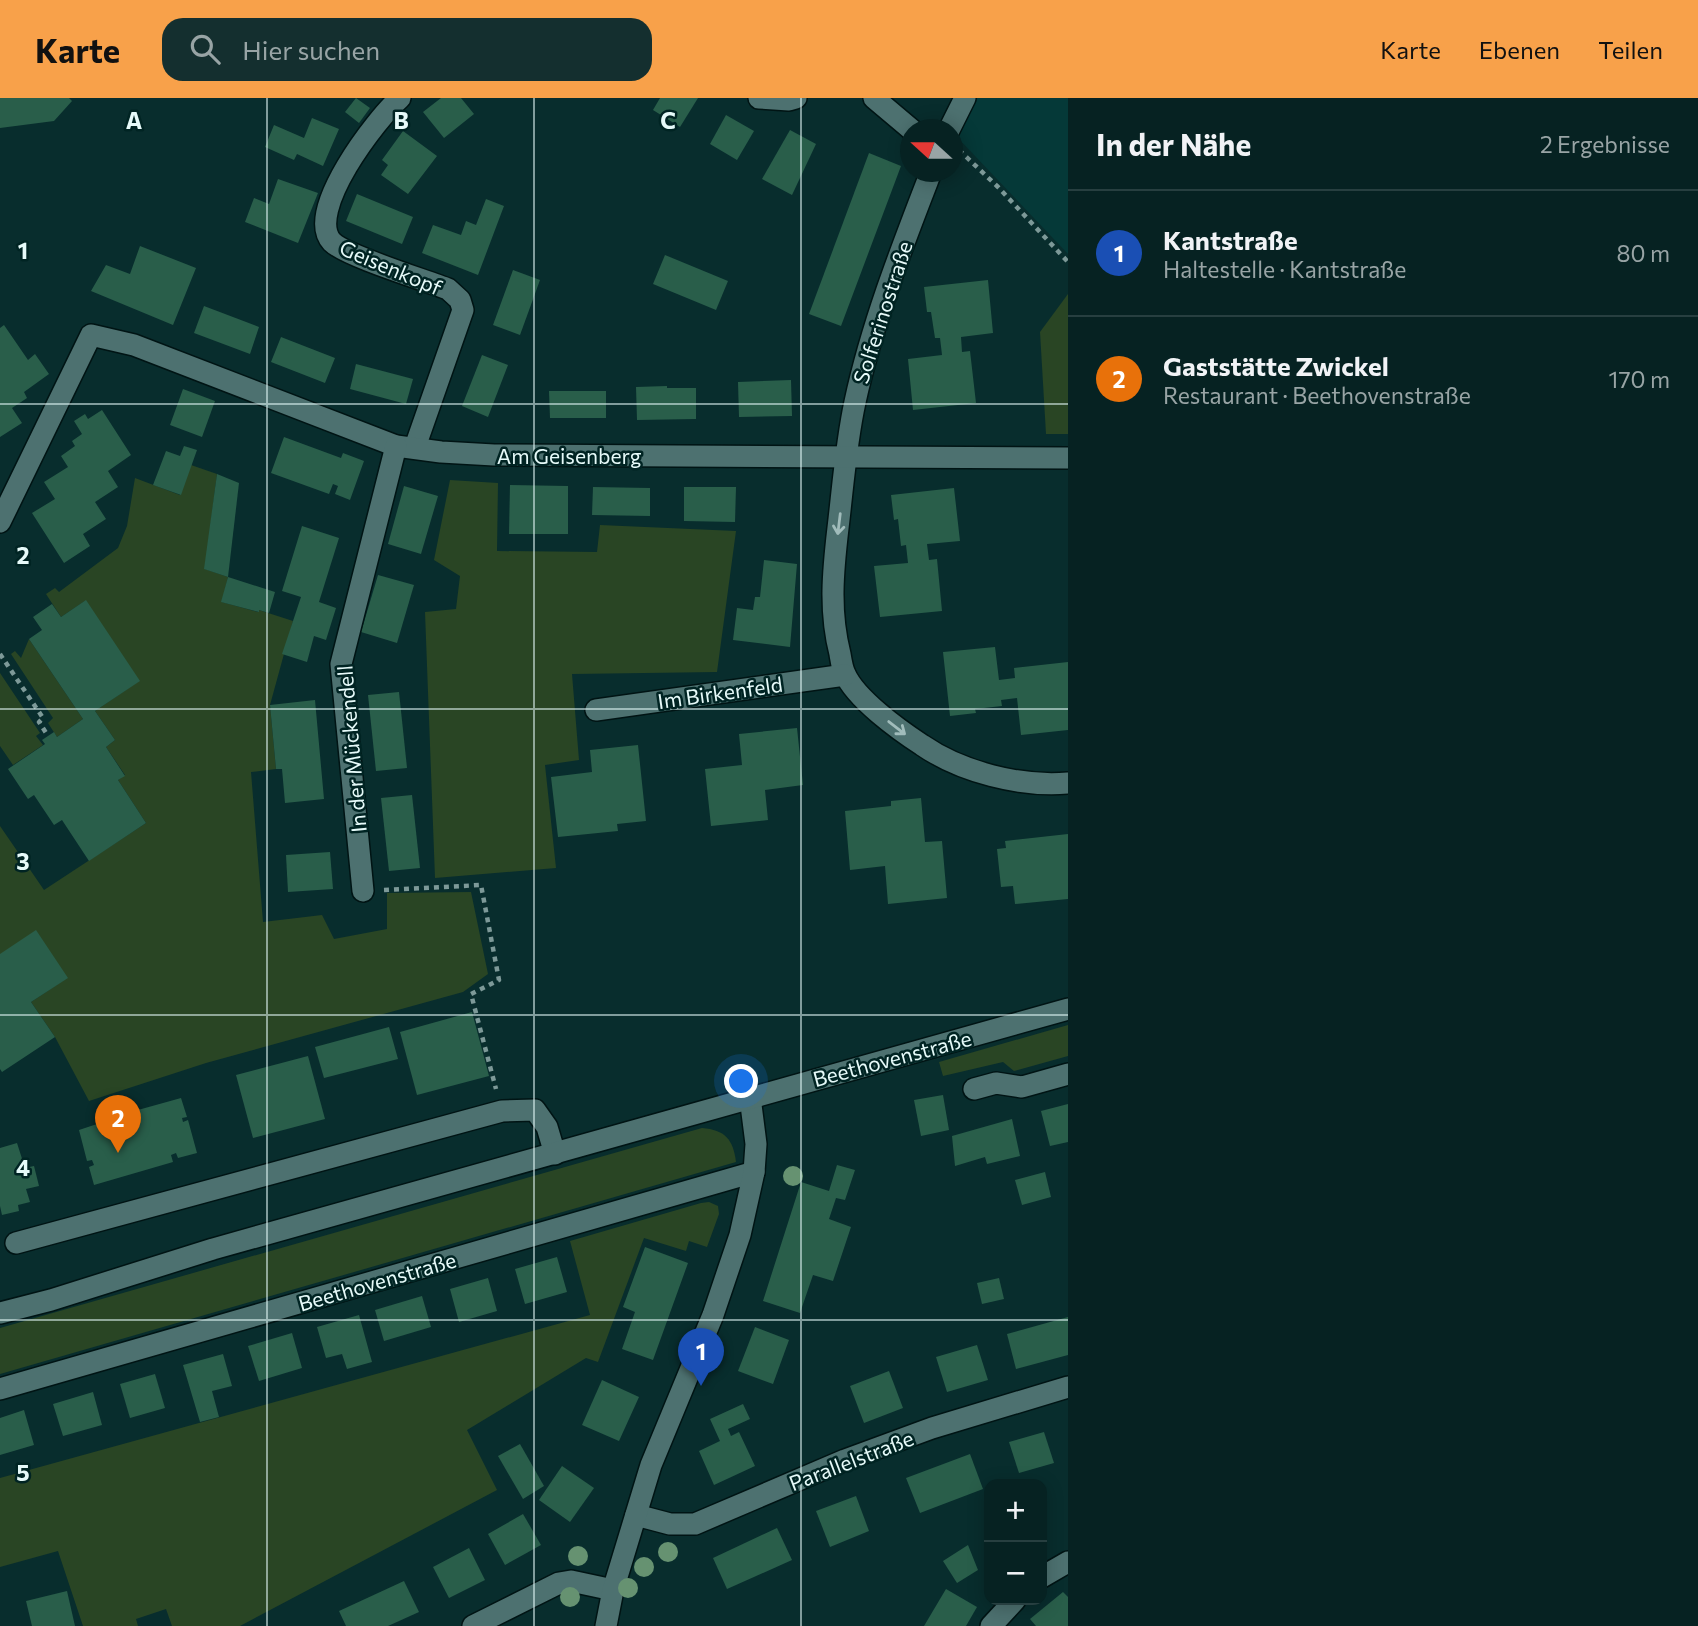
<!DOCTYPE html>
<html lang="de">
<head>
<meta charset="utf-8">
<style>
	body { margin:0; font-family:Commissioner,sans-serif; background:#142f2f; color:#f1f3f6 }
	.controls { position:absolute; right:21px; bottom:21px; display:grid; overflow:hidden; border-radius:14px; box-shadow:0 4px 18px #0003 }
	.controls button { width:63px; height:63px; display:grid; place-items:center; padding:0; border:0; border-bottom:2px solid #273f40; background:#062222; color:#f1f3f6; font:35px sans-serif }
	.compass { position:absolute; left:900px; top:21px; width:63px; height:63px; border-radius:50%; background:#062222; box-shadow:0 4px 18px #0003; rotate:291deg }
	.you { position:absolute; left:742px; top:984px; width:24px; height:24px; margin:-18px; border:5px solid #fff; border-radius:50%; background:#1a73e8; box-shadow:0 0 0 10px #1a73e833 }
	.badge { display:grid; place-items:center; width:46px; height:46px; border-radius:50%; background:#f8a14a; color:#fff; font-size:23px; font-weight:700 }
	.pin { position:absolute; translate:-50% -58px; filter:drop-shadow(0 2px 4px #0008) }
	.pin::after { content:''; position:absolute; top:37px; width:24px; height:21px; background:inherit; clip-path:polygon(0 0,100% 0,50% 100%) }
	.list { margin:0; padding:0; list-style:none }
	h2 { display:flex; justify-content:space-between; align-items:center; height:91px; margin:0; padding:0 28px; font-size:30px }
	h2 small { font-size:23px; font-weight:400; color:#98a4a5 }
	.list li { display:grid; grid-template-columns:46px 1fr auto; gap:21px; align-items:center; box-sizing:border-box; height:126px; padding:0 28px; border-top:2px solid #273f40 }
	.list b { display:block; font-size:26px; white-space:nowrap }
	.list p { margin:0; font-size:23px; white-space:nowrap; color:#98a4a5 }
	.list em { font-size:23px; font-style:normal; color:#98a4a5 }
	.icon { flex:none; width:38px; height:38px; fill:none; stroke:currentColor; stroke-width:2; stroke-linecap:round; stroke-linejoin:round }
	.map { position:relative; flex:none; width:1068px; height:1528px; overflow:hidden }
	header { display:flex; align-items:center; gap:42px; box-sizing:border-box; height:98px; padding:0 35px; background:#f8a14a; color:#111 }
	header strong { font-size:33px }
	nav { display:flex; gap:38px; margin-inline-start:auto; font-size:24px }
	.search { width:490px; height:63px; background:#142f2f; display:flex; align-items:center; gap:18px; box-sizing:border-box; padding:0 24px; border-radius:21px; color:#98a4a5; font-size:26px }
	main { display:flex }
	aside { flex:1; background:#062222 }
	.map>svg:first-child { display:block }
</style>
</head>
<body>
<header>
<strong>Karte</strong>
<div class="search"><svg class="icon" aria-label="search" viewBox="0 0 24 24"><circle cx="10" cy="10" r="6"/><path d="M15 15l6 6"/></svg>Hier suchen</div>
<nav><a>Karte</a><a>Ebenen</a><a>Teilen</a></nav>
</header>
<main>
<div class="map">
<svg width="1068" height="1528" viewBox="0 0 1068 1528">
	<rect width="100%" height="100%" fill="#082d2d"/>
	<path fill="#053938" d="M976 0H1068V156L956 38Z"/>
	<g fill="#294524">
		<path d="M1068 196V336H1046L1040 234Z"/>
		<path d="M191 367 217 376 205 471 228 479 222 504 258 514 259 512 293 523 270 607 276 671 251 674 263 824 322 817 334 841 387 831V795L471 794 488 876 463 894 206 965 89 1003 55 939 31 904 67 880 0 856V728L44 792 146 725 118 682 125 677 106 649 115 642 95 613 139 583 85 503 61 519 46 496 55 490 59 494 118 450 127 428 135 380 180 397Z"/>
		<path d="M450 382 498 385 497 453 597 454 600 427 736 433 717 574 572 576 579 662 545 667 556 770 435 780 425 514 456 511 460 478 434 462Z"/>
		<path d="M29 541 83 621 57 639 48 625 53 620 11 556 15 553 21 560Z"/>
		<path d="M0 575 40 635 36 638 43 647 13 667 0 648Z"/>
		<path d="M1068 927V958L1014 973 1003 964 943 978 939 964Z"/>
		<path d="M702 1030C725 1032 733 1041 736 1064L0 1276V1230Z"/>
		<path d="M709 1104 718 1108 719 1116 707 1149 689 1143 686 1153 644 1140 598 1264 586 1260 467 1332 497 1392 240 1528H172L166 1511 136 1521 138 1528H83L58 1453 0 1469V1380L590 1217 570 1143 701 1105Z"/>
	</g>
	<g fill="#295e4a">
		<path d="M0 0H69L72 3 54 23 0 30Z"/>
		<path d="M356 0 370 10 359 25 345 14Z"/>
		<path d="M441 0H461L474 16 444 40 423 14Z"/>
		<path d="M660 0H698L680 29 653 12Z"/>
		<path d="M726 17 754 33 737 62 710 46Z"/>
		<path d="M312 20 339 31 323 68 297 56 294 62 265 49 274 27 304 40Z"/>
		<path d="M790 32 816 46 792 97 762 81Z"/>
		<path d="M403 33 437 58 408 96 381 77 388 67 382 62Z"/>
		<path d="M869 55 901 68 841 228 809 216Z"/>
		<path d="M278 81 318 95 298 145 245 124 254 100 269 106Z"/>
		<path d="M357 96 413 119 402 146 346 123Z"/>
		<path d="M486 101 504 108 478 177 422 155 433 127 461 137 466 123 476 127Z"/>
		<path d="M140 148 196 170 173 227 91 193 106 167 130 176Z"/>
		<path d="M665 157 728 183 716 212 653 186Z"/>
		<path d="M513 172 540 182 520 237 493 227Z"/>
		<path d="M988 182 993 235 961 239 962 254 970 253 976 305 913 312 908 261 942 257 940 240H935L931 214H927L924 189Z"/>
		<path d="M204 208 259 229 250 256 194 235Z"/>
		<path d="M4 227 28 262 35 256 49 276 24 294 27 300 12 310 22 325 0 339V230Z"/>
		<path d="M281 239 335 260 325 285 271 264Z"/>
		<path d="M482 257 508 267 488 319 462 308Z"/>
		<path d="M356 266 413 281 406 306 350 291Z"/>
		<path d="M791 282 792 318 739 319 738 284Z"/>
		<path d="M667 288V290H696V321L637 322 636 289Z"/>
		<path d="M183 291 215 303 202 339 170 327Z"/>
		<path d="M549 293H606V320H550Z"/>
		<path d="M102 312 131 357 108 373 118 389 95 404 106 421 83 436 90 448 64 465 32 415 55 401 44 384 68 369 61 358 75 348 72 343 82 336 74 323 85 316 88 321Z"/>
		<path d="M284 339 341 360 343 355 364 363 350 402 335 396 338 388 333 386 329 396 271 375Z"/>
		<path d="M184 348 197 352 181 397 153 387 166 353 180 358Z"/>
		<path d="M217 376 239 385 228 479 204 471Z"/>
		<path d="M510 387 568 388V436H509Z"/>
		<path d="M404 388 438 398 421 456 388 446Z"/>
		<path d="M593 389 650 390V418L592 417Z"/>
		<path d="M684 389H736L735 424 684 423Z"/>
		<path d="M954 390 960 443 927 446 929 462 937 461 942 513 880 519 874 468 908 465 906 447 901 448 898 421 894 422 891 397Z"/>
		<path d="M302 428 339 440 319 504 336 510 326 542 314 538 307 564 282 556 301 499 282 493Z"/>
		<path d="M764 462 797 466 790 549 733 542 737 510 753 512 755 499H760Z"/>
		<path d="M378 477 414 487 397 545 361 534Z"/>
		<path d="M228 479 275 494 269 515 259 512V514L221 504Z"/>
		<path d="M86 502 140 583 95 613 115 642 106 649 125 678 118 682 146 725 89 763 62 722 54 727 34 697 28 701 8 671 45 646 42 642 54 634 57 639 83 621 29 541 42 532 33 519 52 506 61 519Z"/>
		<path d="M995 549 999 582 1015 580 1014 570 1068 564V632L1021 637 1017 600 1001 602 1002 608 975 611 976 615 950 618 943 554Z"/>
		<path d="M399 594 407 670 376 673 368 597Z"/>
		<path d="M315 602 324 701 285 705 282 671H276L270 607Z"/>
		<path d="M797 630 803 687 765 692 768 722 711 728 705 671 742 667 739 636Z"/>
		<path d="M638 647 646 723 617 726 618 733 558 739 551 679 592 674 590 652Z"/>
		<path d="M412 697 420 770 389 773 381 700Z"/>
		<path d="M921 700 925 744 942 743 947 800 888 806 885 768 850 772 845 713 891 708V703Z"/>
		<path d="M1068 736V801L1015 806 1013 788 1001 789 997 751 1006 750 1005 743Z"/>
		<path d="M330 754 333 791 288 794 286 757Z"/>
		<path d="M36 832 68 880 31 904 55 939 2 974 0 971V856Z"/>
		<path d="M472 914 489 978 417 997 400 934Z"/>
		<path d="M389 929 398 961 324 980 315 949Z"/>
		<path d="M308 958 325 1021 253 1040 236 977Z"/>
		<path d="M943 997 949 1032 921 1038 914 1002Z"/>
		<path d="M181 1000 187 1019 182 1020 183 1024 188 1022 197 1055 178 1060 176 1055 171 1057 173 1064 94 1087 89 1069 94 1067 92 1062 87 1063 79 1032 97 1026 99 1031 104 1030 102 1022Z"/>
		<path d="M1068 1006V1044L1050 1048 1041 1013Z"/>
		<path d="M1012 1021 1020 1058 987 1066 985 1059 955 1068 952 1038Z"/>
		<path d="M17 1045 25 1070 34 1068 39 1088 26 1091 30 1104 18 1107 19 1113 2 1117 0 1108V1050Z"/>
		<path d="M837 1067 855 1072 845 1102 836 1100 829 1121 851 1129 833 1183 813 1177 800 1215 763 1203 801 1084 829 1093Z"/>
		<path d="M1045 1074 1051 1099 1022 1107 1015 1082Z"/>
		<path d="M645 1149 688 1165 653 1262 622 1251 635 1214 623 1209Z"/>
		<path d="M557 1159 567 1194 525 1206 515 1171Z"/>
		<path d="M488 1180 497 1213 459 1224 450 1191Z"/>
		<path d="M999 1180 1004 1201 982 1206 977 1185Z"/>
		<path d="M422 1198 431 1229 384 1243 375 1212Z"/>
		<path d="M359 1217 372 1264 347 1271 342 1256 326 1260 317 1229Z"/>
		<path d="M1068 1219V1257L1016 1271 1007 1236Z"/>
		<path d="M755 1229 789 1242 773 1286 738 1273Z"/>
		<path d="M292 1235 302 1270 259 1283 248 1248Z"/>
		<path d="M977 1247 988 1282 947 1294 936 1259Z"/>
		<path d="M223 1256 232 1288 212 1293 219 1319 200 1324 183 1267Z"/>
		<path d="M889 1273 903 1310 864 1325 850 1288Z"/>
		<path d="M155 1276 165 1310 130 1320 120 1286Z"/>
		<path d="M602 1282 639 1299 619 1343 582 1327Z"/>
		<path d="M93 1294 102 1327 63 1338 53 1306Z"/>
		<path d="M743 1306 750 1321 728 1331 731 1338 739 1334 755 1368 714 1387 699 1353 720 1343 710 1321Z"/>
		<path d="M24 1312 34 1347 0 1357V1320Z"/>
		<path d="M1044 1334 1054 1365 1019 1375 1009 1344Z"/>
		<path d="M520 1346 544 1388 523 1401 498 1358Z"/>
		<path d="M970 1356 983 1391 920 1415 906 1380Z"/>
		<path d="M562 1368 594 1390 570 1424 539 1402Z"/>
		<path d="M856 1398 869 1433 830 1449 816 1413Z"/>
		<path d="M523 1416 541 1447 505 1467 488 1436Z"/>
		<path d="M777 1430 792 1462 727 1491 713 1460Z"/>
		<path d="M968 1447 978 1472 957 1485 943 1463Z"/>
		<path d="M469 1450 485 1482 449 1500 433 1469Z"/>
		<path d="M404 1483 419 1514 388 1528H346L339 1513Z"/>
		<path d="M946 1491 977 1509 966 1528H924Z"/>
		<path d="M67 1493 75 1528H32L26 1503Z"/>
		<path d="M1063 1494 1068 1499V1528H1036L1030 1521Z"/>
	</g>
	<g fill="none" stroke-linecap="round" stroke-linejoin="round">
		<defs>
			<g id="street">
				<path d="M400 0C377 20 304 114 332 144 346 158 425 182 448 191L460 202 463 212 415 349"/>
				<path d="M759 0 789 2 796 0"/>
				<path d="M874 0 912 32"/>
				<path d="M949 32 965 0"/>
				<path d="M931 74C902 149 872 225 855 304 846 345 843 388 838 430 833 473 829 513 840 556 841 562 842 570 845 576 856 601 899 632 922 647 961 674 1020 689 1068 685"/>
				<path d="M0 424 91 237 134 247 396 348 441 354 494 357 1068 360"/>
				<path d="M596 612 845 577"/>
				<path d="M363 793 341 566 396 348"/>
				<path d="M974 991 996 985 1022 989 1068 976"/>
				<path d="M16 1145 502 1013 535 1012 547 1029 555 1056"/>
				<path d="M0 1291 754 1074"/>
				<path d="M636 1417 670 1426H695L845 1362 932 1330 1068 1289"/>
				<path d="M1042 1479 1068 1464"/>
				<path d="M473 1528 559 1485 571 1483 613 1492"/>
				<path d="M606 1528 613 1492 651 1367 713 1217 740 1137 754 1074 756 1046 750 999"/>
				<path d="M991 1528 1015 1502"/>
			</g>
			<path id="secondary" d="M0 1215 51 1202 213 1151 1068 911"/>
		</defs>
		<use href="#street" stroke="#001414" stroke-width="24"/>
		<use href="#secondary" stroke="#001414" stroke-width="24"/>
		<g stroke="#7d9998" stroke-width="4.5" stroke-dasharray="5 5" stroke-linecap="butt">
			<path d="M959 52 998 89 1068 164"/>
			<path d="M0 556 43 620 39 624 48 638"/>
			<path d="M384 792 481 787 499 882 471 896 496 991"/>
		</g>
		<use href="#street" stroke="#4d7170" stroke-width="21"/>
		<use href="#secondary" stroke="#4d7170" stroke-width="21"/>
	</g>
	<g fill="#669271">
		<circle cx="793" cy="1078" r="10"/>
		<circle cx="668" cy="1454" r="10"/>
		<circle cx="578" cy="1458" r="10"/>
		<circle cx="644" cy="1469" r="10"/>
		<circle cx="628" cy="1490" r="10"/>
		<circle cx="570" cy="1499" r="10"/>
	</g>
	<defs><path id="oneway-shaft" d="M-6 0H5M1.5-3L5.5 0L1.5 3" fill="none" stroke-width="1.6" stroke-linecap="round" stroke-linejoin="round" transform="scale(1.75)"/></defs>
	<g stroke="#a1bcbb">
		<use href="#oneway-shaft" transform="translate(839 426) rotate(97)"/>
		<use href="#oneway-shaft" transform="translate(897 630) rotate(38)"/>
	</g>
	<path fill="none" stroke="#e6faf9" stroke-width="2" stroke-opacity="0.55" d="M267 0V1528M534 0V1528M801 0V1528M0 306H1068M0 611H1068M0 917H1068M0 1222H1068"/>
	<g text-anchor="middle" dominant-baseline="central" stroke-width="5" stroke-linejoin="round" paint-order="stroke">
		<g font-size="21" fill="#e6faf9" stroke="#002423">
			<text transform="translate(391 169) rotate(23)">Geisenkopf</text>
			<text transform="translate(882 214) rotate(-72)">Solferinostraße</text>
			<text x="569" y="357">Am Geisenberg</text>
			<text transform="translate(720 594) rotate(-8)">Im Birkenfeld</text>
			<text transform="translate(351 651) rotate(-95)">In der Mückendell</text>
			<text transform="translate(892 960) rotate(-15)">Beethovenstraße</text>
			<text transform="translate(377 1183) rotate(-16)">Beethovenstraße</text>
			<text transform="translate(851 1362) rotate(-21)">Parallelstraße</text>
		</g>
	</g>
	<g font-size="23" text-anchor="middle" font-weight="bold" fill="#e6faf9" stroke="#002423" stroke-width="5" stroke-linejoin="round" paint-order="stroke">
		<text x="134" y="31">A</text>
		<text x="401" y="31">B</text>
		<text x="668" y="31">C</text>
		<text x="23" y="161">1</text>
		<text x="23" y="466">2</text>
		<text x="23" y="772">3</text>
		<text x="23" y="1078">4</text>
		<text x="23" y="1383">5</text>
	</g>
</svg>
<div class="controls">
<button>+</button>
<button>−</button>
</div>
<svg class="compass" viewBox="-18 -18 36 36"><path d="M0-13l5 13h-10z" fill="#e53935"/><path d="M0 13l5-13h-10z" fill="#98a4a5"/></svg>
<div class="you"></div>
<div class="pin badge" style="left:701px;top:1288px;background:#1a4fb4">1</div>
<div class="pin badge" style="left:118px;top:1055px;background:#e8710a">2</div>
</div>
<aside>
<h2>In der Nähe<small>2 Ergebnisse</small></h2>
<ul class="list">
<li><span class="badge" style="background:#1a4fb4">1</span><div><b>Kantstraße</b><p>Haltestelle · Kantstraße</p></div><em>80 m</em></li>
<li><span class="badge" style="background:#e8710a">2</span><div><b>Gaststätte Zwickel</b><p>Restaurant · Beethovenstraße</p></div><em>170 m</em></li>
</ul>
</aside>
</main>
</body>
</html>
